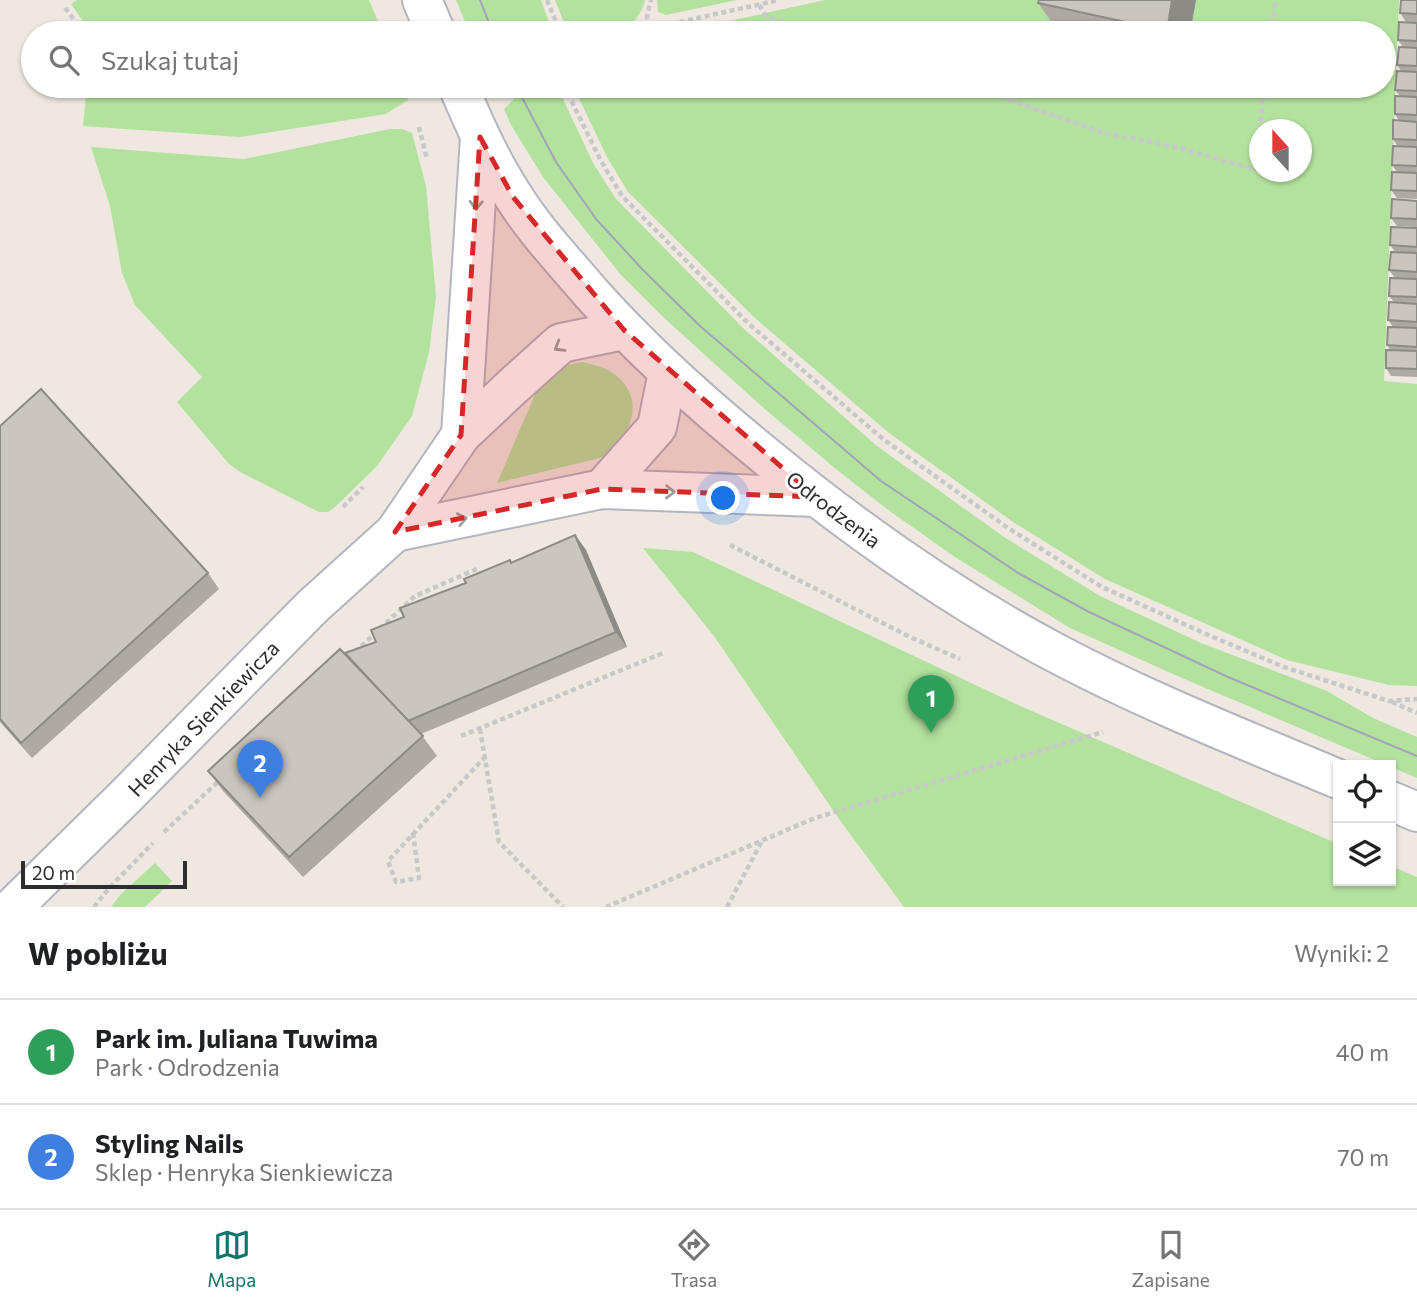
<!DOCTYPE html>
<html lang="pl">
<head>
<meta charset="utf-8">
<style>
	body { margin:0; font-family:Commissioner,sans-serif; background:#f2f2f2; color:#202124 }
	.controls { position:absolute; right:21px; bottom:21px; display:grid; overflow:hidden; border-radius:0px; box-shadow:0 2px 5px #0004 }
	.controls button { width:63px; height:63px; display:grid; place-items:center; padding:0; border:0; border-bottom:2px solid #e0e0e0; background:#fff; color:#202124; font:35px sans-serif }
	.compass { position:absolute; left:1249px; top:119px; width:63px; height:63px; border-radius:50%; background:#fff; box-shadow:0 2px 5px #0004; rotate:339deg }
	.scale { position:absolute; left:21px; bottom:18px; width:166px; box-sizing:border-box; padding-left:7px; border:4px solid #2d2d2d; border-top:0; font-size:19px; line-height:24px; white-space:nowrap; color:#2d2d2d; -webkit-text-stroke:5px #fff; paint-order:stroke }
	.you { position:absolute; left:724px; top:499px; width:24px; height:24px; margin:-18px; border:5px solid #fff; border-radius:50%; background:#1a73e8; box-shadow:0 0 0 10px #1a73e833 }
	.badge { display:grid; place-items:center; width:46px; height:46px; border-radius:50%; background:#0f766e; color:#fff; font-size:23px; font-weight:700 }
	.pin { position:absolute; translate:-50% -58px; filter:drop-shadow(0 2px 4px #0008) }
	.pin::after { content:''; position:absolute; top:37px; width:24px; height:21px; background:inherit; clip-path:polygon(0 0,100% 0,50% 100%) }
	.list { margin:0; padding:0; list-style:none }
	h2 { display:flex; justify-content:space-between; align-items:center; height:91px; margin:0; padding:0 28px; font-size:30px }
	h2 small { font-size:23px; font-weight:400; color:#757577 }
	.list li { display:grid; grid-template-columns:46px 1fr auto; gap:21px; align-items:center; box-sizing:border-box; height:105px; padding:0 28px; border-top:2px solid #e0e0e0 }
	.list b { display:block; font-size:26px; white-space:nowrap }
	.list p { margin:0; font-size:23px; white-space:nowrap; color:#757577 }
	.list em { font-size:23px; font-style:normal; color:#757577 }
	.icon { flex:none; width:38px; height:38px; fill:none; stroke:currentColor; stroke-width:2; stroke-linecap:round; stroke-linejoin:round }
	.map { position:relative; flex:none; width:1417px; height:907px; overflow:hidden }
	.search { position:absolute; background:#fff; box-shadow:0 2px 5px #0004; left:21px; right:21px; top:21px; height:77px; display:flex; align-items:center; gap:18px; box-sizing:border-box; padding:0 24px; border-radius:38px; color:#757577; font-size:26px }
	.sheet { height:301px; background:#fff }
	nav { display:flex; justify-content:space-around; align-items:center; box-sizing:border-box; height:98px; border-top:2px solid #e0e0e0; background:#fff; font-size:19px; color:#757577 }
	nav a { display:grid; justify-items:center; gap:4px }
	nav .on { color:#0f766e }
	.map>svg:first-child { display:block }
</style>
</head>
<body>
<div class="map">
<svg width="1417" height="907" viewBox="0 0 1417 907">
	<rect width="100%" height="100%" fill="#eee8e0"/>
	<g fill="#b3e29e" fill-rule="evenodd">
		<path d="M77 0H369L383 33H91L71 4Z"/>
		<path d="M456 0H541L551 28 550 33H470Z"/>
		<path d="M555 0H645C635 40 597 33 564 33L565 25Z"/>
		<path d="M657 0H737L666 15 658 12Z"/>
		<path d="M825 0H1063L1057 30 1072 33H675Z"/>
		<path d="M1196 0H1399L1384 381 1417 384V686L1389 685 1287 660 1105 579 1013 522 889 433 755 318 628 192 607 157 573 86H1384V33H1190ZM1260 130H1302V172H1260Z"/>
		<path d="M87 86H403L408 100 386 114 240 137 83 126Z"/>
		<path d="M545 86H557L593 163 616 199 744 329 877 446 1004 537 1100 596 1201 643 1327 691 1373 718 1417 737V778L1182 678 1070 628 955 557 891 512 837 470 758 403 662 316 621 275 543 177 511 125 504 109 515 98Z"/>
		<path d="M390 129H402L412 133 426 186 436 297 429 352 412 416 377 466 335 507 328 512H319L240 472 229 464 177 402 202 377 135 305 122 273 110 206 91 147 244 159Z"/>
		<path d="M583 362C594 365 609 368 618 377 647 403 629 441 600 458L497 483 539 385C552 370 563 365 583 362Z"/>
		<path d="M643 548 693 552 1018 705 1338 844V881H1391V866L1417 877V907H904L839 819 714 636Z"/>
		<path d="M155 863 172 881 145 907H111L120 895Z"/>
	</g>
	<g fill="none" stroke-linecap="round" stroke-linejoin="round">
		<defs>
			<g id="minor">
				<path d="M422 0 436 33"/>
				<path d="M458 86C474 123 490 160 512 194 534 230 564 261 591 293 645 354 705 407 768 458 857 531 952 598 1054 652 1146 701 1243 739 1338 779"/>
				<path d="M461 435 480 137"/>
				<path d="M602 489 657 427 668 372"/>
				<path d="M395 532 602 489 816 497"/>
				<path d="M1391 801 1417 812"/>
				<path d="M13 907 126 796 312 607 395 532 461 435 512 387 561 343 624 330"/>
			</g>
		</defs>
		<use href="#minor" stroke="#b3b5c0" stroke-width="42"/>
		<g stroke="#c8c8c8" stroke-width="4.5" stroke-dasharray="5 3.5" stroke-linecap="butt">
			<path d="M547 0 558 26 557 33"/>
			<path d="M759 5 766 16 814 33"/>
			<path d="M65 8 84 33"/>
			<path d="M650 27 647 16 651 0"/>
			<path d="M630 33 779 0"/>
			<path d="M1270 33 1276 0"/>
			<path d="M564 86 601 161 622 196 749 324 883 439 1008 528 1102 587 1206 634 1284 667 1389 701 1417 699"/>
			<path d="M969 86 1104 133 1172 146 1257 170 1260 140"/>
			<path d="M419 127 427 159"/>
			<path d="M1260 130 1264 86"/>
			<path d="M343 507 363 487"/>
			<path d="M730 545 910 637 960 659"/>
			<path d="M355 652 415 596 479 568"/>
			<path d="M1392 702 1417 713"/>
			<path d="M480 729 499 842 563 907"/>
			<path d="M461 736 663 653"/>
			<path d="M164 832 219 781"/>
			<path d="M413 833 419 878 396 882 388 861 485 757"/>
			<path d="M94 907 110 887 153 843"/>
			<path d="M606 907 815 818 1103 732"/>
			<path d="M727 907 762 841"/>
		</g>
		<use href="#minor" stroke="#fff" stroke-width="38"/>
		<g stroke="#a2a5b6" stroke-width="2">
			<path d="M480 0 493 33"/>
			<path d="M516 86 556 162 596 219 643 270 700 326 881 481 1018 573 1089 612 1228 677 1417 756"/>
		</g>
	</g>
	<g fill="#aeaaa3">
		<path d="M1039 0H1196L1190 33H1072L1057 30 1038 3Z"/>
		<path d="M1417 0V22H1406L1400 13Z"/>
		<path d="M1417 23V199L1397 198 1391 190 1397 172 1392 165 1398 147 1393 139 1399 121 1395 114 1400 96 1395 90 1402 72 1397 65 1403 47 1398 40Z"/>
		<path d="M1417 201V227L1397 226 1391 218Z"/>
		<path d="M1417 228V377L1391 376 1386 368 1390 350 1387 345 1393 327 1388 320 1394 302 1389 296 1395 278 1389 270 1395 252 1390 245Z"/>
		<path d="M0 426 208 573 219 589 32 758 0 722Z"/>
		<path d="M575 535 586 550 627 647 421 734 437 756 303 877 223 791 208 771 345 653 376 642 404 617 466 583Z"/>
	</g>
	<g fill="#8d8b85">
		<path d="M1172 0H1196L1190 33H1169L1167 31Z"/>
		<path d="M575 535 586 550 627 647 616 632Z"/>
	</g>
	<g fill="#cac6be" stroke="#8d8b85" stroke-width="2">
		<path d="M1039 0H1172L1167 31 1038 3Z"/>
		<path d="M1401 0H1417V14L1400 13Z"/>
		<path d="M1399 22 1417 23V41L1398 40Z"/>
		<path d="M1399 47 1417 48V66L1397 65Z"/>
		<path d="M1397 71 1417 72V91L1395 90Z"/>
		<path d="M1395 96 1417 97V115L1395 114Z"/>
		<path d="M1393 120 1417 122V140L1393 139Z"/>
		<path d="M1393 146 1417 147V166L1392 165Z"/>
		<path d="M1392 172 1417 173V191L1391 190Z"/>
		<path d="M1392 199 1417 201V219L1391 218Z"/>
		<path d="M1391 227 1417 228V247L1390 245Z"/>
		<path d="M1391 252 1417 253V272L1389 270Z"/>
		<path d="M1390 278 1417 279V297L1389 296Z"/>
		<path d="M1389 302 1417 304V322L1388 320Z"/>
		<path d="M1388 327 1417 328V347L1387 345Z"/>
		<path d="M1386 350 1417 351V369L1386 368Z"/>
		<path d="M41 389 208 573 21 743 0 719V426Z"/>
		<path d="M575 535 616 632 408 721 345 653 376 642 371 630 404 617 400 608 466 583 464 579 510 560 511 563Z"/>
		<path d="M340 649 423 736 289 857 208 771Z"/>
	</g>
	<defs><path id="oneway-chevron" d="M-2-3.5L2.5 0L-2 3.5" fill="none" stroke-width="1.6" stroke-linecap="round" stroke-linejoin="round" transform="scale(1.75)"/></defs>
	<g stroke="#a0a0a0">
		<use href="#oneway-chevron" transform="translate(476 205) rotate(93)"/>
		<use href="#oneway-chevron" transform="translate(559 347) rotate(149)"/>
		<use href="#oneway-chevron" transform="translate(670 492) rotate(2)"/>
		<use href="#oneway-chevron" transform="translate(462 519) rotate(-11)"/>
	</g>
	<path fill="#d62828" fill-opacity="0.2" stroke="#d62828" stroke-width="5" stroke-dasharray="14 9" stroke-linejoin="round" d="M480 137 513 197 624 330 816 497 602 489 395 532 461 435Z"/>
	<g text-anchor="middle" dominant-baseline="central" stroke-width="6" stroke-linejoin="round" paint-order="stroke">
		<g font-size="21" fill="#2d2d2d" stroke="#fff">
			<text transform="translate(834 509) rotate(37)">Odrodzenia</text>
			<text transform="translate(203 718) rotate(-46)">Henryka Sienkiewicza</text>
		</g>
	</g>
</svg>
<div class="controls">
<button><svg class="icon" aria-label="locate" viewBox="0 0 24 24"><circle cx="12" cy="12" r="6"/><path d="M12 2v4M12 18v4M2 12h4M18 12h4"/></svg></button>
<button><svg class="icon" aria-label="layers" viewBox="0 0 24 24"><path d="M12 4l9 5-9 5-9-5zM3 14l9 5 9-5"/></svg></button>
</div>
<svg class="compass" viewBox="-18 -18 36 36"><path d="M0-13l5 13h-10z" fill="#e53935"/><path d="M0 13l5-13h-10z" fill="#757577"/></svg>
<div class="scale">20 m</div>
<div class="you"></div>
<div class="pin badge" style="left:931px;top:733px;background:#2e9e5b">1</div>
<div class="pin badge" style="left:260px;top:798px;background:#3f7fe0">2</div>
<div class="search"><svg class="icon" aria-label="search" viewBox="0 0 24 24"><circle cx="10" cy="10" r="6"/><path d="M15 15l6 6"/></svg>Szukaj tutaj</div>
</div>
<section class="sheet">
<h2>W pobliżu<small>Wyniki: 2</small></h2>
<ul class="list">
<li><span class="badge" style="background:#2e9e5b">1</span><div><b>Park im. Juliana Tuwima</b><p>Park · Odrodzenia</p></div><em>40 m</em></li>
<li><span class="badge" style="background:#3f7fe0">2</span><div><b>Styling Nails</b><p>Sklep · Henryka Sienkiewicza</p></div><em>70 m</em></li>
</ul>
</section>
<nav>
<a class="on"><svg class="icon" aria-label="map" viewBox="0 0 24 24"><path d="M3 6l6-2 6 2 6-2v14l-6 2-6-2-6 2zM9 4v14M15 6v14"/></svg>Mapa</a>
<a><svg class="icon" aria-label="directions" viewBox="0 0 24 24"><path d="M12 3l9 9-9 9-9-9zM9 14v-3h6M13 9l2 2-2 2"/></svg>Trasa</a>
<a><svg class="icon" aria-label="saved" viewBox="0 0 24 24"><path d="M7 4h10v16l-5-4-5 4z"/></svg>Zapisane</a>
</nav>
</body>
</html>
